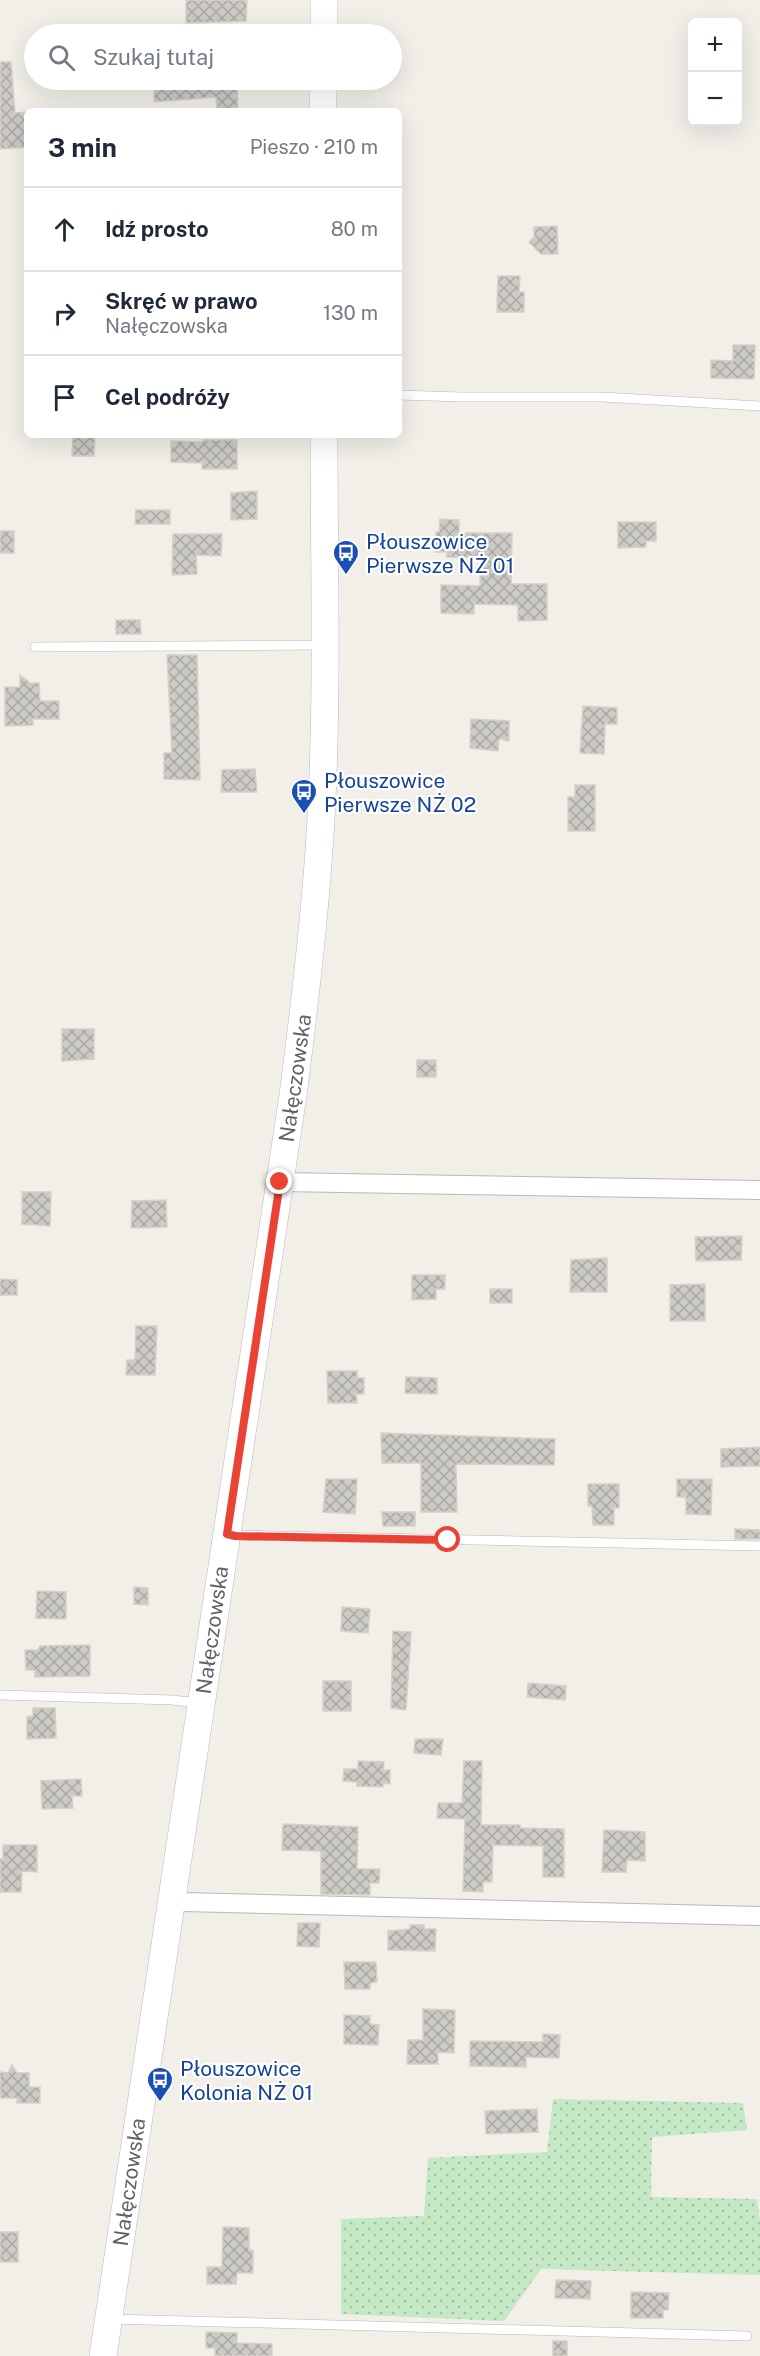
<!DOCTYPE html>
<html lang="pl">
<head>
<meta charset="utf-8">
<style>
	body { margin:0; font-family:"Public Sans",sans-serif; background:#f2f2f3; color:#1f2937 }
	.controls { position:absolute; right:18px; top:18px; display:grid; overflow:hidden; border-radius:9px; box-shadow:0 6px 24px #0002 }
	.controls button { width:54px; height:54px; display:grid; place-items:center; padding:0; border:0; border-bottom:2px solid #e0e1e3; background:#fff; color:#1f2937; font:30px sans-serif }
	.stop { position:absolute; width:18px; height:18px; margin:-14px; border:4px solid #ea4335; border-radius:50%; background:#fff }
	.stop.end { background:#ea4335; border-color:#fff; box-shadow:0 2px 6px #0008 }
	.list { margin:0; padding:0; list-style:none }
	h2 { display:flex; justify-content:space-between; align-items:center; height:78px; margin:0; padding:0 24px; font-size:26px }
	h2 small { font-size:20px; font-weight:400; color:#747a83 }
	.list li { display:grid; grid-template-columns:39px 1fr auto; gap:18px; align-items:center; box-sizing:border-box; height:84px; padding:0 24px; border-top:2px solid #e0e1e3 }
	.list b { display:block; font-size:22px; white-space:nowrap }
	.list p { margin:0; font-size:20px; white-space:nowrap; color:#747a83 }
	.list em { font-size:20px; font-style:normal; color:#747a83 }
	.icon { flex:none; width:33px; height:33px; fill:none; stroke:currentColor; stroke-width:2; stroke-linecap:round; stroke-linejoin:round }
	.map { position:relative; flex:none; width:760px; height:2356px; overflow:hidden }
	.search { position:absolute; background:#fff; box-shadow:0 6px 24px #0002; left:24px; top:24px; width:378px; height:66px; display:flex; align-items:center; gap:15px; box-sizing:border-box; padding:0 21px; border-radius:33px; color:#747a83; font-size:22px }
	.panel { position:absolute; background:#fff; box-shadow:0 6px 24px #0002; left:24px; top:108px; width:378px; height:330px; border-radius:9px }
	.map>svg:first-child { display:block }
</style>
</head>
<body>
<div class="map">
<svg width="760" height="2356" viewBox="0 0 760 2356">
	<defs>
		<pattern id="grass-dots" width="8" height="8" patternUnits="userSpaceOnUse" patternTransform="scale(1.5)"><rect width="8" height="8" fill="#c5e8c5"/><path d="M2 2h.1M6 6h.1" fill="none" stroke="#a3c0a4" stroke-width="1.8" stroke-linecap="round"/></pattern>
		<pattern id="building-cross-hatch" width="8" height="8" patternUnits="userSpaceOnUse" patternTransform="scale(1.5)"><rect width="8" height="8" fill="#cccac5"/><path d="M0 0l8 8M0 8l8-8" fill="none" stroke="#a9a8a4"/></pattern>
	</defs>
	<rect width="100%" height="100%" fill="#f1efe8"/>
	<path fill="url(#grass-dots)" d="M553 2099 743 2103 747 2130 652 2137 651 2197 757 2199 760 2221V2275L541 2269 504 2321 341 2314V2219L424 2216 428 2158 547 2152Z"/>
	<g fill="url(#building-cross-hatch)" stroke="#d6d1c6" stroke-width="1.5">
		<path d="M186 0H247L246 21 186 23Z"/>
		<path d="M0 62H11L15 113 27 112V147L0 149Z"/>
		<path d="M154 80H175V84L237 81 238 111H217L216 97 154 102Z"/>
		<path d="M557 226 558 254H541L529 242 534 237V227Z"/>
		<path d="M498 276H520L519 292H524V312H497Z"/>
		<path d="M733 345H755L754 379 711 378V360L733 361Z"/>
		<path d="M73 436H95L94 456H72Z"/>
		<path d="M203 440H237V469H202V463L171 462V441L203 442Z"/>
		<path d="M257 491V519L231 520V493Z"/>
		<path d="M136 510H170V524H135Z"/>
		<path d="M440 519 459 520V532L463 533H512L511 584H547V620L518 621V605L474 604V614L441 613V585L480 586 481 558 447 557V552H435L436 532H439Z"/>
		<path d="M618 522H656V541H646V547L618 548Z"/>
		<rect x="0" y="531" width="14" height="22"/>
		<path d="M173 534H222L221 556 196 555 197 574 172 575Z"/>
		<path d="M116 620H140L141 634H116Z"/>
		<path d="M167 655H197L200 780 164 779V753H172Z"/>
		<path d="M20 675 30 683H39L40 701H59V719H33V725L5 726V687H20Z"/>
		<path d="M583 706 617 708V724H605L604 754 580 753Z"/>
		<path d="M471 719 509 721V741L499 739 498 751 470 748Z"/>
		<path d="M255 769 257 792H221L222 770Z"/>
		<path d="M575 785H595V831H568V797H575Z"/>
		<path d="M62 1029H94V1059L62 1061Z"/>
		<rect x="417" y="1060" width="19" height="17"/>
		<path d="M22 1192H51L50 1226 22 1224Z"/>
		<path d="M166 1200 167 1227 131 1228 132 1201Z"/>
		<path d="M742 1236 741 1260 696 1261 695 1237Z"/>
		<path d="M607 1258V1292H570L571 1260Z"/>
		<path d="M412 1275H445V1289H436V1299L412 1300Z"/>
		<path d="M0 1279 17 1280V1295H0Z"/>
		<path d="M705 1284V1321H670V1285Z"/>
		<rect x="490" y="1289" width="22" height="14"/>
		<path d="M136 1326H157L155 1375H126L127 1360H135Z"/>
		<path d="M327 1371H357V1378H364V1394H356L357 1403H328Z"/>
		<path d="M406 1377 437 1378V1394L405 1393Z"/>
		<path d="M381 1433 555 1439 554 1465 456 1464 457 1512H421V1463H382Z"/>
		<path d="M760 1447V1466L721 1467V1449Z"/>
		<path d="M326 1479H357L355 1514 323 1512Z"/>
		<path d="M677 1479H712L711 1515 686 1514V1497H677Z"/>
		<path d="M588 1484H619V1508H614V1525H593L592 1506H588Z"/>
		<path d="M382 1512H415V1526H383Z"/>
		<path d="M735 1529 760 1530V1539H735Z"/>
		<path d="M134 1587 148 1588V1605L134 1604Z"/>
		<path d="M37 1591 66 1592V1619L36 1618Z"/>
		<path d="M342 1607 370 1609 368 1633 341 1631Z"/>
		<path d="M393 1631 411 1632 406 1710 391 1708Z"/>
		<path d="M90 1645V1676L35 1677V1670H26L25 1650H38L40 1646Z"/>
		<rect x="323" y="1681" width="28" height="30"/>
		<path d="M528 1683 566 1686 565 1700 527 1697Z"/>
		<path d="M33 1708H55L56 1738 27 1739V1717L33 1716Z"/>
		<path d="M415 1739H443L441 1755 414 1753Z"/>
		<path d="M358 1761 384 1762 383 1770H390V1784L383 1783V1787L357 1786V1782L343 1781 344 1769H358Z"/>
		<path d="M464 1761H482L481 1825H520V1828L564 1829V1877H543V1846L493 1845 492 1882H483V1892L463 1891 465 1819 437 1818 438 1803H462Z"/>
		<path d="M81 1779 82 1796H72L73 1808 42 1809 41 1781Z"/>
		<path d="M283 1824 358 1827 357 1869H380L379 1883H370V1895L321 1894V1851L282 1850Z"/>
		<path d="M604 1830 645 1832V1861L627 1860 626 1872H602Z"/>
		<path d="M3 1845H37V1872L22 1871 21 1892H0V1859H3Z"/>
		<path d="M298 1923H320L319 1947 297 1946Z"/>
		<path d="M410 1925H424V1929H436L435 1951 388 1950V1931L410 1929Z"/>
		<path d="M344 1962H376L377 1982 370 1983V1989H345Z"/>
		<path d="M423 2009 455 2010 454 2053 438 2052V2064H407L408 2040H423Z"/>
		<path d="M344 2015 370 2016V2024L379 2025 378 2045 344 2044Z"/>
		<path d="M543 2034 560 2035 559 2058 526 2057V2067L470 2066V2041L543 2042Z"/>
		<path d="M12 2065 17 2073H29V2087H40V2103H17V2098H0V2072L8 2073Z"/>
		<path d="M537 2109 538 2132 486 2134 485 2111Z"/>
		<path d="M223 2227 249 2228V2250H253V2273H237L236 2284H207V2267H222Z"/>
		<rect x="0" y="2232" width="18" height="30"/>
		<path d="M556 2280 591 2281 590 2299 555 2298Z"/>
		<path d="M631 2292 669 2293 668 2310H663V2318H631Z"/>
		<path d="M206 2332 237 2333V2343L272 2344V2356H215V2348H206Z"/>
		<rect x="553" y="2341" width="14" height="15"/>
	</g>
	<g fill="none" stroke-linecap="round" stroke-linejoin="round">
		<defs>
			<g id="service">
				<path d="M399 395 461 397H602L760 406"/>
				<path d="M35 647 322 645"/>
				<path d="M229 1535 760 1546"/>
				<path d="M0 1695 172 1700 199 1703"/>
				<path d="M111 2319 747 2336"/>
			</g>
			<g id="minor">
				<path d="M280 1182 760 1190"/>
				<path d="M172 1899 183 1902 760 1916"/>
			</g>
			<g id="secondary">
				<path d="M324 34V0"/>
				<path d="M323 80V111"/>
				<path d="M103 2356 293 1095C305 1003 316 911 321 818 328 691 324 562 324 435"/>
			</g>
		</defs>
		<use href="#service" stroke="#b5b8bc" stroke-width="10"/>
		<use href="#minor" stroke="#b5b8bc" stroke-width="20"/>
		<use href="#secondary" stroke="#b6babf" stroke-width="28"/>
		<use href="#service" stroke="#fff" stroke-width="9"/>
		<use href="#minor" stroke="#fff" stroke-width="18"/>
		<use href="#secondary" stroke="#fff" stroke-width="27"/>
	</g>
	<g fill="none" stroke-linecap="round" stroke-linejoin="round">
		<path stroke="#ea4335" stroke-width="8" d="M280 1182 227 1534 235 1536 448 1540"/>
	</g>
	<defs>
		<symbol id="bus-pin" viewBox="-11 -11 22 30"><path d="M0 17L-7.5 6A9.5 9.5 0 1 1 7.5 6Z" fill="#1a4fb4" stroke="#fff"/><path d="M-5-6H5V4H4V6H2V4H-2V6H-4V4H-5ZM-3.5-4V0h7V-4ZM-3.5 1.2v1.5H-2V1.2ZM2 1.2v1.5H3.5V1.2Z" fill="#fff"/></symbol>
	</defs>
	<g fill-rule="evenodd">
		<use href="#bus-pin" x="331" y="538" width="30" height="40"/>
		<use href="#bus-pin" x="289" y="777" width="30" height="40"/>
		<use href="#bus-pin" x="145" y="2065" width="30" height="40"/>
	</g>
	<g text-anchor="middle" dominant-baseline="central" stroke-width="4.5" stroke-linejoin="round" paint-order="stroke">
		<g font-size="21" fill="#164399" stroke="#fff" text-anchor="start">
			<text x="366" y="541">Płouszowice<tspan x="366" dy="24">Pierwsze NŻ 01</tspan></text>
			<text x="324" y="780">Płouszowice<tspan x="324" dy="24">Pierwsze NŻ 02</tspan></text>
			<text x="180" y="2068">Płouszowice<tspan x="180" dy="24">Kolonia NŻ 01</tspan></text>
		</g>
		<g font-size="21" fill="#5f6368" stroke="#fff">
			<text transform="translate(295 1078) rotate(-82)">Nałęczowska</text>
			<text transform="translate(212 1630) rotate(-82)">Nałęczowska</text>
			<text transform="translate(129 2182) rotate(-82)">Nałęczowska</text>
		</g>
	</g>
</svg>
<div class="controls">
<button>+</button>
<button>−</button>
</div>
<div class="stop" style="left:448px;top:1540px"></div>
<div class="stop end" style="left:280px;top:1182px"></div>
<div class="search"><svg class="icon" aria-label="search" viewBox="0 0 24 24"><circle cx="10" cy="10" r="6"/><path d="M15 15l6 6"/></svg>Szukaj tutaj</div>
<section class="panel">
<h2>3 min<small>Pieszo · 210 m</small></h2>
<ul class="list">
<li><svg class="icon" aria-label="ahead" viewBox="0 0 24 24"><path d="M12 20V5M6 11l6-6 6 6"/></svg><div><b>Idź prosto</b></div><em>80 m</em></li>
<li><svg class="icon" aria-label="right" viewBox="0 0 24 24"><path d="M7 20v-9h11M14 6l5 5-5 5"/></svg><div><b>Skręć w prawo</b><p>Nałęczowska</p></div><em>130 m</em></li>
<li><svg class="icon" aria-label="arrive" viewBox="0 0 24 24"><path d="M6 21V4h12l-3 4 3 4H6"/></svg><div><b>Cel podróży</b></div></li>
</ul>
</section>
</div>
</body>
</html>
